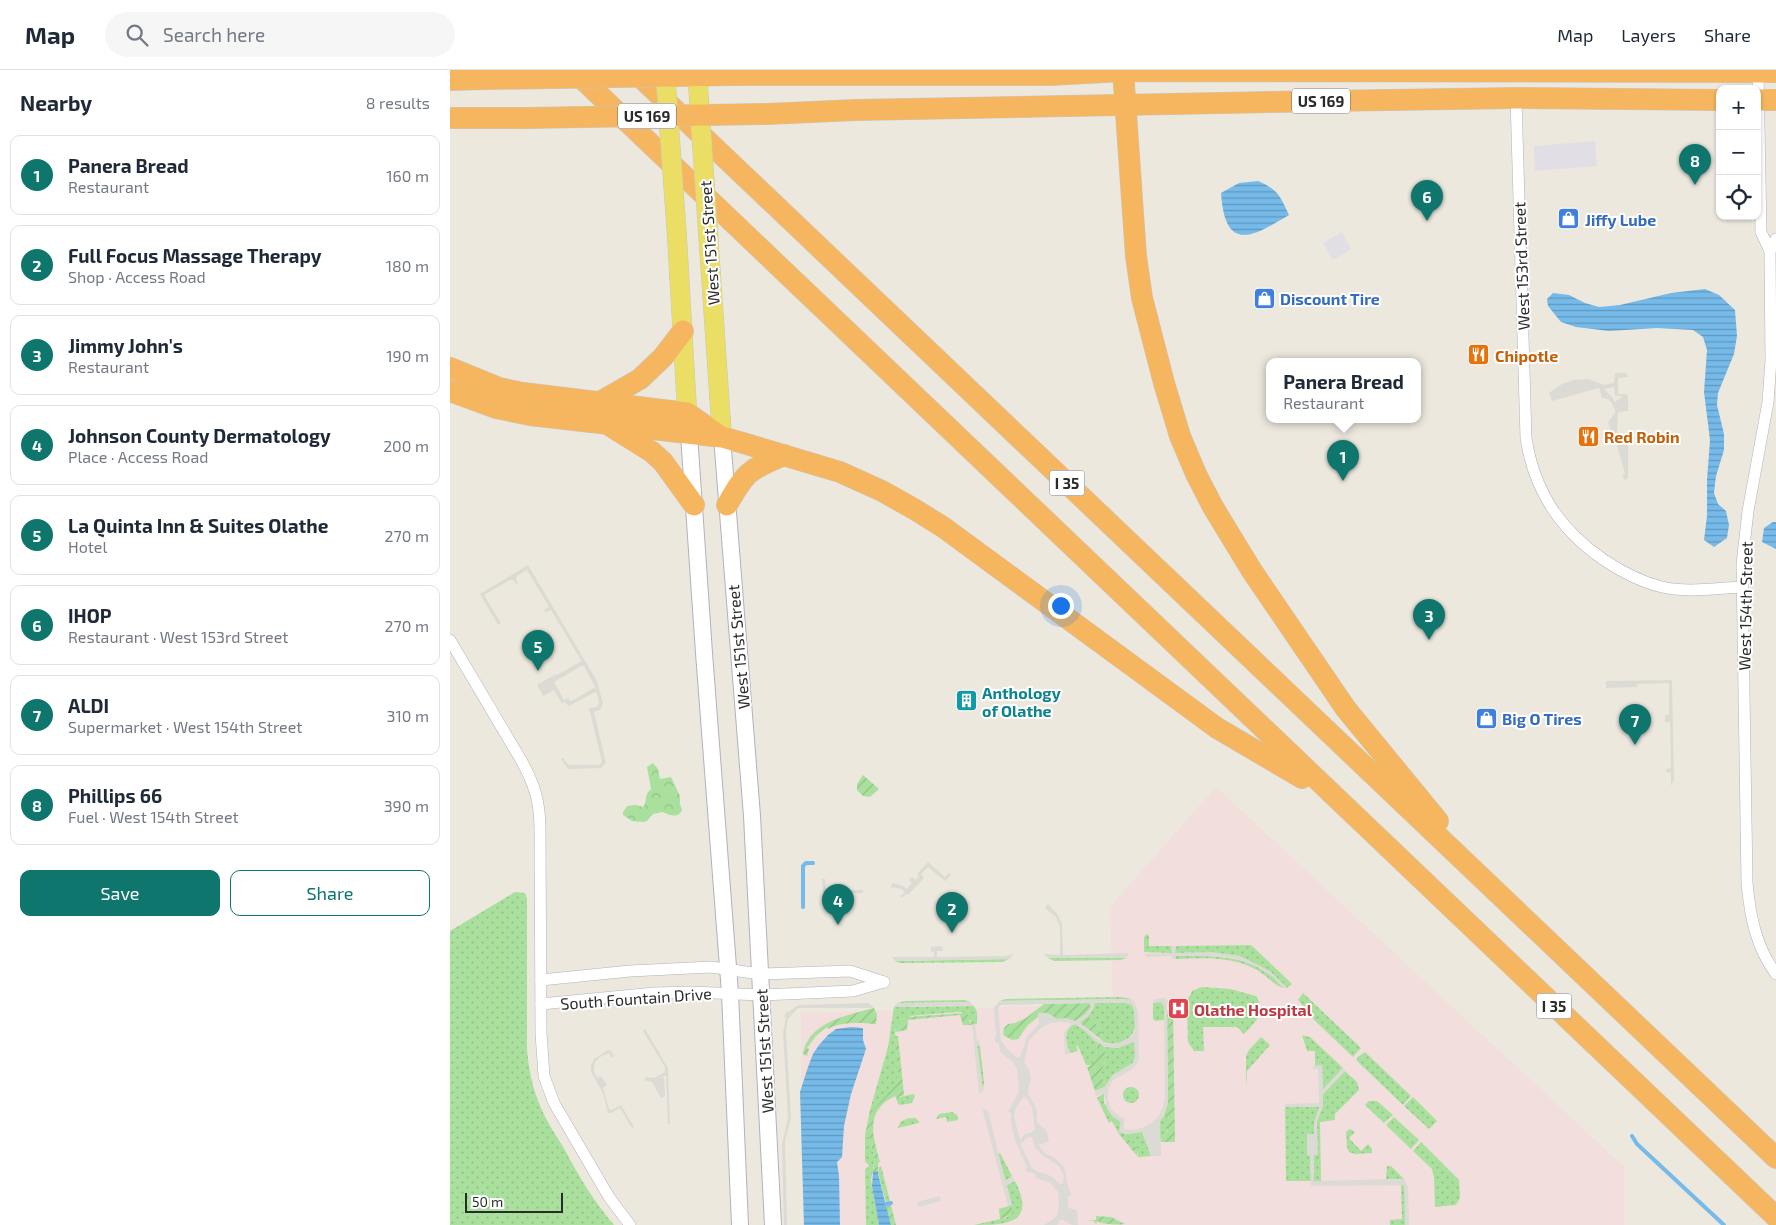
<!DOCTYPE html>
<html lang="en">
<head>
<meta charset="utf-8">
<style>
	body { margin:0; font-family:"Exo 2",sans-serif; background:#f6f6f7; color:#1f2937 }
	.controls { position:absolute; right:15px; top:15px; display:grid; overflow:hidden; border-radius:10px; box-shadow:0 1px 4px #0004 }
	.controls button { width:45px; height:45px; display:grid; place-items:center; padding:0; border:0; border-bottom:1px solid #e0e1e3; background:#fff; color:#1f2937; font:25px sans-serif }
	.scale { position:absolute; left:15px; bottom:12px; width:98px; box-sizing:border-box; padding-left:5px; border:2px solid #2b2b2b; border-top:0; font-size:14px; line-height:18px; white-space:nowrap; color:#2b2b2b; -webkit-text-stroke:4px #fff; paint-order:stroke }
	.you { position:absolute; left:610px; top:535px; width:18px; height:18px; margin:-12px; border:4px solid #fff; border-radius:50%; background:#1a73e8; box-shadow:0 0 0 8px #1a73e833 }
	.badge { display:grid; place-items:center; width:32px; height:32px; border-radius:50%; background:#0f766e; color:#fff; font-size:16px; font-weight:700 }
	.pin { position:absolute; translate:-50% -41px; filter:drop-shadow(0 1px 2px #0008) }
	.pin::after { content:''; position:absolute; top:26px; width:18px; height:15px; background:inherit; clip-path:polygon(0 0,100% 0,50% 100%) }
	.popup { position:absolute; left:816px; top:288px; width:155px; height:65px; box-sizing:border-box; display:grid; place-content:center; border-radius:10px; background:#fff; filter:drop-shadow(0 1px 4px #0005); font-size:16px; white-space:nowrap; color:#747a83 }
	.popup b { font-size:19px; color:#1f2937 }
	.popup::after { content:''; position:absolute; left:50%; top:100%; margin-left:-10px; border:10px solid transparent; border-top-color:#fff }
	.list { margin:0; padding:0; list-style:none }
	h2 { display:flex; justify-content:space-between; align-items:center; height:65px; margin:0; padding:0 20px; font-size:21px }
	h2 small { font-size:16px; font-weight:400; color:#747a83 }
	.list li { display:grid; grid-template-columns:32px 1fr auto; gap:15px; align-items:center; box-sizing:border-box; height:80px; margin:0 10px 10px; padding:0 10px; border:1px solid #e0e1e3; border-radius:10px }
	.list b { display:block; font-size:19px; white-space:nowrap }
	.list p { margin:0; font-size:16px; white-space:nowrap; color:#747a83 }
	.list em { font-size:16px; font-style:normal; color:#747a83 }
	.actions { display:flex; gap:10px; padding:15px 20px }
	.actions a { flex:1; padding:11px 0; border:1px solid #0f766e; border-radius:10px; text-align:center; font-size:18px; color:#0f766e }
	.actions .main { background:#0f766e; color:#fff }
	.icon { flex:none; width:28px; height:28px; fill:none; stroke:currentColor; stroke-width:2; stroke-linecap:round; stroke-linejoin:round }
	.map { position:relative; flex:none; width:1326px; height:1155px; overflow:hidden }
	header { display:flex; align-items:center; gap:30px; box-sizing:border-box; height:70px; padding:0 25px; background:#fff; border-bottom:1px solid #e0e1e3 }
	header strong { font-size:24px }
	nav { display:flex; gap:28px; margin-inline-start:auto; font-size:18px }
	.search { width:350px; height:45px; background:#f6f6f7; display:flex; align-items:center; gap:12px; box-sizing:border-box; padding:0 18px; border-radius:28px; color:#747a83; font-size:19px }
	main { display:flex }
	aside { flex:1; background:#fff }
	.map>svg:first-child { display:block }
</style>
</head>
<body>
<header>
<strong>Map</strong>
<div class="search"><svg class="icon" aria-label="search" viewBox="0 0 24 24"><circle cx="10" cy="10" r="6"/><path d="M15 15l6 6"/></svg>Search here</div>
<nav><a>Map</a><a>Layers</a><a>Share</a></nav>
</header>
<main>
<aside>
<h2>Nearby<small>8 results</small></h2>
<ul class="list">
<li><span class="badge">1</span><div><b>Panera Bread</b><p>Restaurant</p></div><em>160 m</em></li>
<li><span class="badge">2</span><div><b>Full Focus Massage Therapy</b><p>Shop · Access Road</p></div><em>180 m</em></li>
<li><span class="badge">3</span><div><b>Jimmy John's</b><p>Restaurant</p></div><em>190 m</em></li>
<li><span class="badge">4</span><div><b>Johnson County Dermatology</b><p>Place · Access Road</p></div><em>200 m</em></li>
<li><span class="badge">5</span><div><b>La Quinta Inn &amp; Suites Olathe</b><p>Hotel</p></div><em>270 m</em></li>
<li><span class="badge">6</span><div><b>IHOP</b><p>Restaurant · West 153rd Street</p></div><em>270 m</em></li>
<li><span class="badge">7</span><div><b>ALDI</b><p>Supermarket · West 154th Street</p></div><em>310 m</em></li>
<li><span class="badge">8</span><div><b>Phillips 66</b><p>Fuel · West 154th Street</p></div><em>390 m</em></li>
</ul>
<div class="actions"><a class="main">Save</a><a>Share</a></div>
</aside>
<div class="map">
<svg width="1326" height="1155" viewBox="0 0 1326 1155">
	<defs>
		<pattern id="grass-dots" width="8" height="8" patternUnits="userSpaceOnUse" patternTransform="scale(1.25)"><rect width="8" height="8" fill="#aae09d"/><path d="M2 2h.1M6 6h.1" fill="none" stroke="#92c087" stroke-width="1.8" stroke-linecap="round"/></pattern>
		<pattern id="forest-crowns" width="20" height="18" patternUnits="userSpaceOnUse" patternTransform="scale(1.25)"><rect width="20" height="18" fill="#aae09d"/><path d="M2 6a3 3 0 1 1 6 0M12 15a3 3 0 1 1 6 0" fill="none" stroke="#92c087"/></pattern>
		<pattern id="garden-furrows" width="10" height="10" patternUnits="userSpaceOnUse" patternTransform="scale(1.25)"><rect width="10" height="10" fill="#aae09d"/><path d="M-1 1l2-2M0 10L10 0M9 11l2-2" fill="none" stroke="#92c087"/></pattern>
		<pattern id="water-rules" width="6" height="5" patternUnits="userSpaceOnUse" patternTransform="scale(1.25)"><rect width="6" height="5" fill="#76bae9"/><path d="M0 2.5h6" fill="none" stroke="#6197bd"/></pattern>
	</defs>
	<rect width="100%" height="100%" fill="#ece8de"/>
	<g fill="#e1dee5">
		<path d="M1145 71 1147 96 1085 101 1084 76Z"/>
		<path d="M892 162 901 179 883 190 873 173Z"/>
	</g>
	<path fill="#f2dedc" d="M766 717 1174 1097V1155H353L351 943 663 934 660 837Z"/>
	<g fill="url(#grass-dots)">
		<path d="M65 822 75 823 77 829V979C79 1005 85 1029 98 1052 103 1062 110 1071 116 1082 129 1107 145 1133 164 1155H0V861Z"/>
		<path d="M697 864 699 866V876H721L722 883 694 882V867Z"/>
		<path d="M801 875 838 910 842 914 837 918C801 881 773 882 725 883L726 876Z"/>
		<path d="M725 886C761 886 810 883 833 918 824 915 816 905 807 900 782 886 754 888 726 889Z"/>
		<path d="M598 888 673 887 676 888 671 890 604 891Z"/>
		<path d="M559 889 552 892 450 893 445 891Z"/>
		<path d="M752 917 780 919 806 926C817 943 805 952 794 964L787 957H753L754 981H756H744L738 972 737 931 742 921Z"/>
		<path d="M853 923 911 978 903 987 859 945 860 943 848 930Z"/>
		<path d="M672 927 681 929 550 931 555 929Z"/>
		<path d="M515 930 520 932 447 933 456 931Z"/>
		<path d="M711 932 714 936V950L705 951 703 949V933Z"/>
		<path d="M645 933H676L682 935C693 956 680 980 654 972L649 957 638 946 643 939Z"/>
		<path d="M524 936 527 942V954L521 955V951L512 942H506L460 946 445 960 448 1005 447 1015 423 1040H420L438 977 444 937Z"/>
		<path d="M625 954 634 960 646 971 647 986 643 995H636L628 976H626L628 981 620 983C616 972 612 961 625 954Z"/>
		<path d="M852 965 860 967 893 998 873 1020 872 995 865 996V981H857Z"/>
		<path d="M811 967 820 975 797 1001 796 1018V986L799 980Z"/>
		<path d="M681 972H683L685 975V986L683 993 663 1005 656 1015 651 1005 656 987 655 977 668 978Z"/>
		<path d="M527 975 530 976 534 1012 533 1021Z"/>
		<path d="M915 982 961 1026 953 1035 906 990 908 987Z"/>
		<path d="M895 1001 907 1012 909 1020 885 1044V1050L870 1052 871 1111H864V1085H867V1051L873 1036V1024Z"/>
		<circle cx="681" cy="1025" r="8"/>
		<path d="M654 1023V1033L671 1052 669 1064 662 1051 659 1053 647 1028Z"/>
		<path d="M463 1024 465 1026 462 1033 451 1035 448 1034 446 1028Z"/>
		<path d="M963 1027 987 1051 979 1059 954 1036Z"/>
		<path d="M919 1031H927L943 1045 934 1053 915 1035Z"/>
		<path d="M835 1037H870L864 1053V1064L857 1065 860 1085 861 1111H836Z"/>
		<path d="M502 1042 507 1045 508 1050 497 1052 496 1047 486 1049 489 1044Z"/>
		<path d="M715 1044C723 1054 717 1063 710 1071V1051Z"/>
		<path d="M944 1047 969 1070 961 1079 936 1055Z"/>
		<path d="M465 1048 469 1051V1053L448 1058C449 1049 458 1048 465 1048Z"/>
		<path d="M900 1059 905 1062 899 1068 911 1081 918 1074 922 1079V1083L905 1084 899 1082 897 1077 896 1062Z"/>
		<path d="M692 1062 693 1064 701 1086 688 1087V1080L675 1064Z"/>
		<path d="M415 1065 419 1068 425 1090 421 1110 429 1155H416L415 1100 416 1098 419 1097 418 1094 416 1093 415 1091Z"/>
		<path d="M971 1072 1009 1110 1010 1128 1006 1135 985 1137 984 1107 982 1099 963 1081Z"/>
		<path d="M550 1083 562 1106 556 1112 548 1084Z"/>
		<path d="M431 1096 440 1131 436 1132 428 1103 429 1097Z"/>
		<path d="M937 1096H941L954 1109H936Z"/>
		<path d="M565 1111C587 1154 556 1155 524 1155L555 1148 561 1145 563 1138 556 1115Z"/>
		<path d="M951 1114 954 1115 955 1118V1155H940V1150L952 1149Z"/>
	</g>
	<path fill="url(#forest-crowns)" d="M203 693 208 699 210 709 221 707 222 709 230 726V734L232 740C227 750 219 744 212 742L203 744 197 751 193 752 182 751 173 745V742L177 736 186 735 193 737C198 732 193 726 201 719L197 697Z"/>
	<g fill="url(#garden-furrows)">
		<path d="M413 705 429 719 420 727 413 726 407 720V714Z"/>
		<path d="M640 933 641 937 634 946 625 951 606 949C602 944 594 942 589 943L588 947 578 955 568 969 562 970 553 965 554 958 558 954 565 953 576 948 594 934Z"/>
		<path d="M424 938 427 944 426 954C410 953 392 951 378 959L377 957 366 966 357 978 359 979 357 986 353 984C358 952 398 945 424 938Z"/>
		<path d="M723 939 725 1072H710L718 1060V1048L714 1045 718 1033 717 940Z"/>
		<path d="M514 943 518 945 521 955H513L510 945 458 950 457 960 445 962 448 953 456 947Z"/>
		<path d="M638 946 649 957 654 972 629 952Z"/>
		<path d="M445 966H448L454 1025 446 1028 445 1026C414 1041 423 1066 430 1092L428 1093V1101L423 1102 425 1090 419 1068 415 1065 420 1040H423L446 1015 448 1005Z"/>
		<path d="M646 971 655 977 656 987 651 1005 656 1015 655 1017 645 1021 637 997C649 993 647 982 646 971Z"/>
		<path d="M670 1062 675 1064 688 1080 687 1086 669 1064Z"/>
		<path d="M441 1135 446 1155H441L436 1136Z"/>
		<path d="M562 1135 563 1141 561 1145 550 1149 549 1139Z"/>
		<path d="M646 1146 661 1147 675 1154C668 1155 654 1155 647 1151L646 1154 644 1151 638 1150H646Z"/>
	</g>
	<g fill="#dcdad4" fill-rule="evenodd">
		<path d="M1165 303H1175L1178 305V307L1168 308V324H1176L1178 326V341L1168 342 1167 369H1176L1178 372V408L1175 410 1172 405 1175 404 1163 361H1161L1158 352 1165 343V339L1161 332 1158 329 1152 328 1149 318 1102 331 1099 323 1112 314 1124 310 1138 309 1154 315 1164 313ZM1164 317 1165 326H1173L1165 332 1163 328 1154 319Z"/>
		<path d="M78 495 147 611 153 634 150 640 144 642 156 693 151 698 118 699 111 689 113 688 118 695H149L152 692 139 638 147 637 149 632 147 623 145 622 119 636 114 632 112 634 104 620 93 626 87 615 106 604 107 605 130 592 131 590 101 540 95 542 94 540 99 537 77 500 67 506 66 509 68 513 66 514 63 510H60L34 525 51 553 48 555 30 524ZM131 596H134L145 617 122 631H120L118 628 114 630 104 612Z"/>
		<path d="M1222 610 1224 710 1221 716V702H1216V699L1221 698 1220 652H1215V645H1219V613L1187 614V617L1156 618V611Z"/>
		<path d="M478 792 495 807 499 803 501 805 495 811 478 797 471 804 474 808 458 825 457 824 451 828V825L455 823 452 819 440 817 443 813 453 816 457 819 462 813 459 810 462 807 466 810 469 806 467 804Z"/>
		<path d="M372 809H375L376 821 413 820V823H393V825L383 826 382 823H373Z"/>
		<path d="M598 834 608 845 612 854 613 885 679 883 678 886 676 888H598L594 884 610 885V857L606 847 595 838Z"/>
		<path d="M489 876H492L493 881H487V887L555 886 564 884 559 889 445 891 442 887H484V882L481 881V877Z"/>
		<path d="M721 876H726L725 883 762 882 790 886 820 901 837 918H833L823 907 807 897 784 888 762 886H725L726 889H721L722 886 697 887 694 884 722 883Z"/>
		<path d="M715 928 719 932 717 935 718 1033 710 1052 711 1086H701L692 1062 680 1064 669 1062 671 1052 663 1047 657 1039 654 1023 646 1026 645 1021 655 1017 663 1005 683 993 685 986 684 972 668 978 654 976 645 971 634 960 625 954 620 957 617 962 616 972 620 983 615 985 614 963 621 953 611 952 601 953 592 957 579 970 574 992 579 1000 581 1011 579 1014 578 1023 587 1040V1053L596 1060 598 1067 599 1071 588 1075 595 1083 605 1088 614 1097 619 1120 622 1124 618 1127V1138L627 1140 628 1155H622L611 1149 607 1155H594L607 1146 609 1136 608 1122 601 1113 585 1108 586 1105 581 1102 578 1103 575 1099 577 1097 565 1070 561 1053V1043L558 1042 569 1021 567 999 563 992 550 982 549 973H546L544 968 546 967 544 937 550 931 681 929 684 931 688 942 689 989 686 995 681 1000 663 1010 659 1018 658 1024V1030L661 1039 669 1046 675 1049 673 1059 682 1060 692 1058 701 1053 708 1047 713 1037 715 1028 714 936 712 932 703 933 704 929ZM639 933 641 937 638 942 626 951 616 948 606 949 596 943H588L589 954 577 967 570 987H567L558 980 551 971 548 938 551 935ZM645 933H676L682 935 684 940 685 961 682 966 669 973 658 974 648 969 630 953 640 944ZM574 1026 578 1030 582 1038 585 1059 581 1063H576L570 1070 564 1046 566 1038ZM578 1067H582L585 1077 591 1084 609 1096 614 1106 613 1114H610L601 1106 586 1101 582 1098 570 1074Z"/>
		<path d="M520 932 524 936 444 937 447 933Z"/>
		<path d="M419 933 424 938H348L338 949 336 961 341 1048 335 1071 337 1155H334L332 1074 338 1049 333 963 336 947 334 946 338 941 339 942 345 937 349 935Z"/>
		<path d="M525 954 527 971 529 970 530 976 527 975 533 1021 529 1024 522 955Z"/>
		<path d="M195 959 218 998 220 1054H218L216 1005 208 1009 214 1007 215 1026 211 1028 202 1012 194 1010 196 1007 205 1008 215 1002V997L193 961Z"/>
		<path d="M158 980 161 981 164 986 162 988 159 983 150 987 145 992 144 1002 147 1008 151 1006 157 1015 153 1018 159 1039 161 1040 171 1035 184 1057 182 1058 170 1038 161 1043H158L153 1023 141 1002V995L144 989Z"/>
		<path d="M872 995 873 1019 893 998 895 1001 873 1024V1036L867 1051 868 1085H864V1111L954 1109 958 1117 959 1155H955L954 1115 861 1116 860 1086 857 1085V1064H864V1053L869 1037H835V1034L869 1033 868 999H863V996Z"/>
		<path d="M532 1038 538 1041 555 1111 562 1106 565 1111 557 1115 562 1135 558 1136Z"/>
		<path d="M490 1126 491 1131 468 1137 467 1132Z"/>
	</g>
	<g fill="url(#water-rules)">
		<path d="M808 111C829 120 830 126 839 145 801 168 775 182 771 123L789 113Z"/>
		<path d="M1255 219 1269 225 1285 240 1287 266 1284 284 1268 323 1267 335 1274 364V380L1266 406 1264 423 1268 434 1276 441 1279 455 1277 468 1264 477 1254 470 1257 446V410L1260 370 1254 322 1257 280 1253 267 1243 260 1207 258 1159 261 1126 257 1111 252 1098 236 1097 229 1103 223 1119 225 1135 233 1149 237 1170 235 1221 223Z"/>
		<path d="M1323 452H1326V479L1312 472 1314 458Z"/>
		<path d="M401 957 413 958V970L416 979 401 1024 394 1056 392 1087 387 1092 389 1106 390 1155H354L350 1022 358 997 363 984 369 975 378 965 386 959Z"/>
		<path d="M428 1101V1104L441 1155H429L422 1116 423 1102Z"/>
	</g>
	<g fill="none" stroke-linecap="round" stroke-linejoin="round">
		<g stroke="#76bae9" stroke-width="4">
			<path d="M353 837V796L356 793H363"/>
			<path d="M1182 1066 1187 1074 1274 1155"/>
			<path d="M436 1134 441 1133"/>
		</g>
		<defs>
			<g id="street">
				<path d="M1308 2 1311 162 1320 181 1321 290 1318 332 1298 441 1292 494 1297 813C1300 846 1306 877 1326 904"/>
				<path d="M1066 28 1076 368C1084 421 1110 460 1154 490 1172 502 1191 512 1212 517 1236 523 1268 518 1293 517"/>
				<path d="M1320 181 1326 169"/>
				<path d="M0 570 71 690C85 715 90 732 90 760L91 963 94 1006 104 1033 159 1127 180 1155"/>
				<path d="M91 910 180 901 261 897 310 904 400 901 434 912"/>
				<path d="M91 934 204 923 243 922 310 925 403 921 434 912"/>
			</g>
			<g id="secondary">
				<path d="M239 364 254 583 280 923 290 1155"/>
				<path d="M272 367 302 746 323 1155"/>
			</g>
			<g id="primary">
				<path d="M227 167 238 357"/>
				<path d="M268 309 272 367"/>
			</g>
			<g id="highway">
				<path d="M123 0 1326 1147"/>
				<path d="M183 0 1326 1088"/>
				<path d="M673 0 686 186 692 228 714 313 730 366 746 404 763 437 802 501 896 639 988 751"/>
				<path d="M285 5H600L673 1 1326 2"/>
				<path d="M0 10 35 9"/>
				<path d="M1307 30H1326"/>
				<path d="M317 44 406 40 876 31 1066 28 1270 30"/>
				<path d="M0 48H76"/>
				<path d="M0 298 49 318 73 323 237 343 270 366"/>
				<path d="M0 321 46 338 80 345 272 367 293 373 390 402 432 421 464 439 493 457 767 658 852 708"/>
				<path d="M148 333 190 309 213 287 233 261"/>
				<path d="M162 357 202 382 213 392 244 435"/>
				<path d="M277 435C296 401 299 400 334 385"/>
			</g>
		</defs>
		<use href="#street" stroke="#b1b2be" stroke-width="12"/>
		<use href="#secondary" stroke="#b1b2be" stroke-width="18"/>
		<use href="#primary" stroke="#c8c8c8" stroke-width="20"/>
		<use href="#highway" stroke="#c8c8c8" stroke-width="22"/>
		<use href="#street" stroke="#fff" stroke-width="11"/>
		<use href="#secondary" stroke="#fff" stroke-width="16"/>
		<use href="#primary" stroke="#eade65" stroke-width="19"/>
		<use href="#highway" stroke="#f6b65f" stroke-width="21"/>
		<defs>
			<g id="primary-bridge">
				<path d="M215 0 227 167"/>
				<path d="M247 0 268 309"/>
			</g>
			<g id="highway-bridge">
				<path d="M35 9 285 5"/>
				<path d="M76 48 317 44"/>
			</g>
		</defs>
		<use href="#primary-bridge" stroke="#c8c8c8" stroke-width="20" stroke-linecap="butt"/>
		<use href="#highway-bridge" stroke="#c8c8c8" stroke-width="22" stroke-linecap="butt"/>
		<use href="#primary-bridge" stroke="#eade65" stroke-width="19"/>
		<use href="#highway-bridge" stroke="#f6b65f" stroke-width="21"/>
	</g>
	<defs>
		<symbol id="shop-square" viewBox="-11 -11 22 22"><rect x="-9" y="-9" width="18" height="18" rx="4" fill="#3f7fe0" stroke="#fff"/><path d="M-5-2.5h2.3a2.7 3.5 0 0 1 5.4 0H5L5.5 6h-11ZM-1.5-2.5h3a1.5 2.3 0 0 0-3 0Z" fill="#fff"/></symbol>
		<symbol id="restaurant-square" viewBox="-11 -11 22 22"><rect x="-9" y="-9" width="18" height="18" rx="4" fill="#e8710a" stroke="#fff"/><path d="M-5-6h1v4h1v-4h1v4h1v-4h1v5L-1.5 .5V6h-2V.5L-5-1ZM5-6V6H3V1.5H1.5Q1.5-4 5-6Z" fill="#fff"/></symbol>
		<symbol id="building-square" viewBox="-11 -11 22 22"><rect x="-9" y="-9" width="18" height="18" rx="4" fill="#0f9aa8" stroke="#fff"/><path d="M-4-6H4V6H1V3H-1V6H-4ZM-2.5-4.3h1.7v1.8h-1.7ZM.8-4.3h1.7v1.8H.8ZM-2.5-1h1.7V.8h-1.7ZM.8-1h1.7V.8H.8Z" fill="#fff"/></symbol>
		<symbol id="hospital-square" viewBox="-11 -11 22 22"><rect x="-9" y="-9" width="18" height="18" rx="4" fill="#e0444e" stroke="#fff"/><path d="M-5-5h3v3.5h4V-5h3V5h-3V1.5h-4V5h-3Z" fill="#fff"/></symbol>
	</defs>
	<g fill-rule="evenodd">
		<use href="#shop-square" x="1106" y="136" width="25" height="25"/>
		<use href="#shop-square" x="802" y="216" width="25" height="25"/>
		<use href="#restaurant-square" x="1016" y="272" width="25" height="25"/>
		<use href="#restaurant-square" x="1126" y="354" width="25" height="25"/>
		<use href="#building-square" x="504" y="618" width="25" height="25"/>
		<use href="#shop-square" x="1024" y="636" width="25" height="25"/>
		<use href="#hospital-square" x="716" y="926" width="25" height="25"/>
	</g>
	<g text-anchor="middle" dominant-baseline="central" stroke-width="4" stroke-linejoin="round" paint-order="stroke">
		<g fill="#fff" stroke="#6b6b6b" stroke-width="1">
			<rect x="842" y="18.5" width="58" height="25" rx="4"/>
			<rect x="168" y="33.5" width="58" height="25" rx="4"/>
			<rect x="599.5" y="400.5" width="35" height="25" rx="4"/>
			<rect x="1086.5" y="923.5" width="35" height="25" rx="4"/>
		</g>
		<g font-size="15" font-weight="bold" fill="#2b2b2b">
			<text x="871" y="31">US 169</text>
			<text x="197" y="46">US 169</text>
			<text x="617" y="413">I 35</text>
			<text x="1104" y="936">I 35</text>
		</g>
		<g font-size="16" font-weight="bold" fill="#366cbe" stroke="#fff" text-anchor="start">
			<text x="1135" y="149">Jiffy Lube</text>
			<text x="830" y="228">Discount Tire</text>
			<text x="1052" y="648">Big O Tires</text>
		</g>
		<g font-size="16" fill="#2b2b2b" stroke="#fff">
			<text transform="translate(259 173) rotate(-94)">West 151st Street</text>
			<text transform="translate(1071 196) rotate(-92)">West 153rd Street</text>
			<text transform="translate(1295 536) rotate(-89)">West 154th Street</text>
			<text transform="translate(288 577) rotate(-95)">West 151st Street</text>
			<text transform="translate(186 928) rotate(-4)">South Fountain Drive</text>
			<text transform="translate(314 981) rotate(-93)">West 151st Street</text>
		</g>
		<g font-size="16" font-weight="bold" fill="#c56008" stroke="#fff" text-anchor="start">
			<text x="1045" y="285">Chipotle</text>
			<text x="1154" y="366">Red Robin</text>
		</g>
		<g font-size="16" font-weight="bold" fill="#0d838f" stroke="#fff" text-anchor="start">
			<text x="532" y="622">Anthology<tspan x="532" dy="18">of Olathe</tspan></text>
		</g>
		<g font-size="16" font-weight="bold" fill="#be3a42" stroke="#fff" text-anchor="start">
			<text x="744" y="939">Olathe Hospital</text>
		</g>
	</g>
</svg>
<div class="controls">
<button>+</button>
<button>−</button>
<button><svg class="icon" aria-label="locate" viewBox="0 0 24 24"><circle cx="12" cy="12" r="6"/><path d="M12 2v4M12 18v4M2 12h4M18 12h4"/></svg></button>
</div>
<div class="scale">50 m</div>
<div class="you"></div>
<div class="pin badge" style="left:893px;top:411px">1</div>
<div class="popup"><b>Panera Bread</b>Restaurant</div>
<div class="pin badge" style="left:502px;top:863px">2</div>
<div class="pin badge" style="left:979px;top:570px">3</div>
<div class="pin badge" style="left:388px;top:855px">4</div>
<div class="pin badge" style="left:88px;top:601px">5</div>
<div class="pin badge" style="left:977px;top:151px">6</div>
<div class="pin badge" style="left:1185px;top:675px">7</div>
<div class="pin badge" style="left:1245px;top:115px">8</div>
</div>
</main>
</body>
</html>
